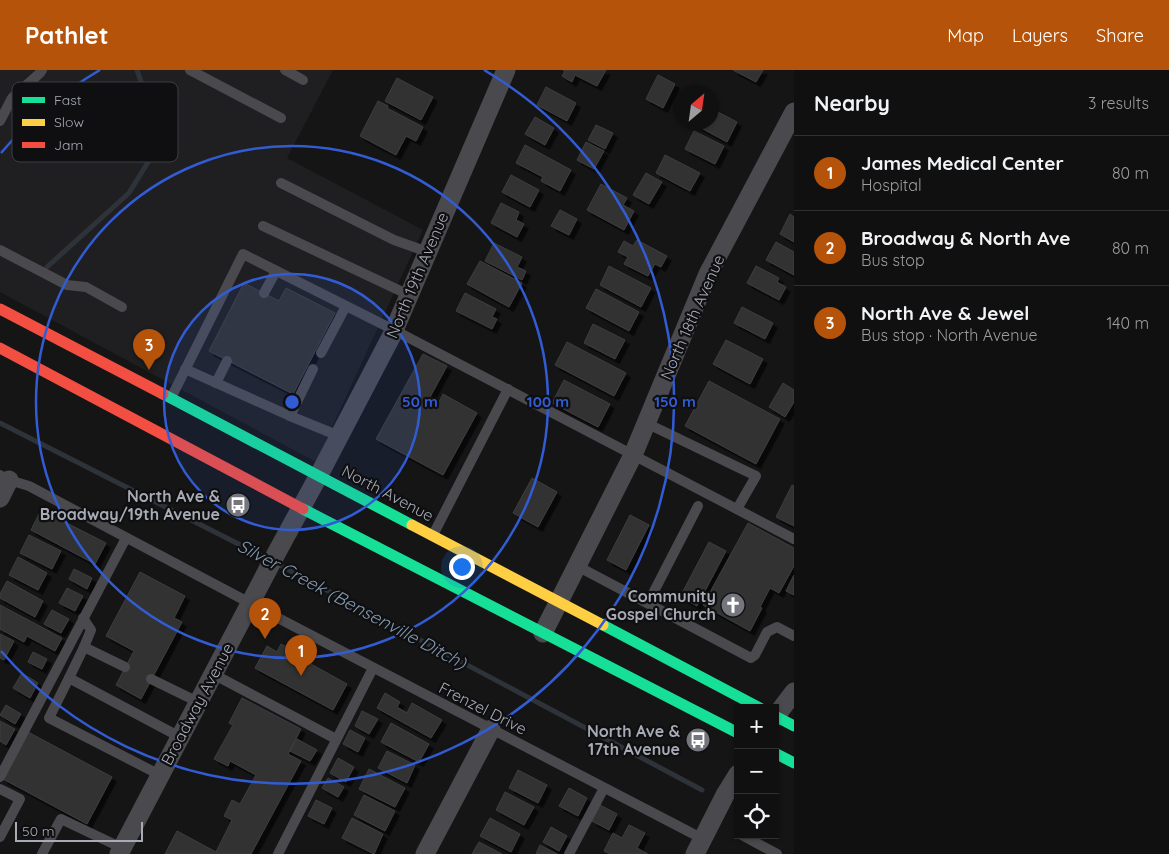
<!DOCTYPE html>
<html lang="en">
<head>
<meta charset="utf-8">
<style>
	body { margin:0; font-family:Quicksand,sans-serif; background:#1e1e1e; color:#f1f3f6 }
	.controls { position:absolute; right:15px; bottom:15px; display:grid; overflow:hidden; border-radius:0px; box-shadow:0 1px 4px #0004 }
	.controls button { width:45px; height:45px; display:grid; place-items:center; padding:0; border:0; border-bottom:1px solid #303030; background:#101010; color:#f1f3f6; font:25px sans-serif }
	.compass { position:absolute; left:674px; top:15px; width:45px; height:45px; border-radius:50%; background:#101010; box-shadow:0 1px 4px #0004; rotate:29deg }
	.scale { position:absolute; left:15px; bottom:12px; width:128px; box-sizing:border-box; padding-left:5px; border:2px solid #a8abb5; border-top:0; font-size:14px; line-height:18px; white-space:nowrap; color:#a8abb5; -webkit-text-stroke:4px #0f0f11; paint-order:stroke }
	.you { position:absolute; left:461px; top:496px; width:18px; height:18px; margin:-12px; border:4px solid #fff; border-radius:50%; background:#1a73e8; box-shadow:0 0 0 8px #1a73e833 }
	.badge { display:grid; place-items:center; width:32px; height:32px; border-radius:50%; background:#b45309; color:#fff; font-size:16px; font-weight:700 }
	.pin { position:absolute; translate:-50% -41px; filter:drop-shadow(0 1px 2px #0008) }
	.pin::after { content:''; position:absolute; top:26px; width:18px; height:15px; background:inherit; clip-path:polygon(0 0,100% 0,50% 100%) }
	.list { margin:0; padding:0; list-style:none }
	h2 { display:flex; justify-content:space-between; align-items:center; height:65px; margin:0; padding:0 20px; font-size:21px }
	h2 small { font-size:16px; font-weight:400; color:#9c9d9f }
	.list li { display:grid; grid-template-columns:32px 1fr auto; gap:15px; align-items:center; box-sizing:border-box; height:75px; padding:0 20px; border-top:1px solid #303030 }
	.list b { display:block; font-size:19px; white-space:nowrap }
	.list p { margin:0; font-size:16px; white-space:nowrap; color:#9c9d9f }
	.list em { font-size:16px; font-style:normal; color:#9c9d9f }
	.icon { flex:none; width:28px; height:28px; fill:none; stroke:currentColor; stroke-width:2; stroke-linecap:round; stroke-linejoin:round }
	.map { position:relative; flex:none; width:794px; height:784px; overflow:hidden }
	header { display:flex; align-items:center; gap:30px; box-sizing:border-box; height:70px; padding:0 25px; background:#b45309; color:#fff }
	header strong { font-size:24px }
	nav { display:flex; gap:28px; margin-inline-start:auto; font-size:18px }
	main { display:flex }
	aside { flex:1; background:#101010 }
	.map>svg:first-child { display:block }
</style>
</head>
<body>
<header>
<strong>Pathlet</strong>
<nav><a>Map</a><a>Layers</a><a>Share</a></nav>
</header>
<main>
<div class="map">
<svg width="794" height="784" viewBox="0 0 794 784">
	<defs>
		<filter id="shadow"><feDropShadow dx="4.5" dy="4.5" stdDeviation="0" flood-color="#0009"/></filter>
	</defs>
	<rect width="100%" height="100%" fill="#151515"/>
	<path fill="#1f1f21" d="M0 0H333L287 88 423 160 316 392 0 222Z"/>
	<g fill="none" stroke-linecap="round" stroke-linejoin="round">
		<g stroke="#2d3339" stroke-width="5">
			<path d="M47 197 129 123 153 84 151 41 137 0"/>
			<path d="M0 353 272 491 702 720"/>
		</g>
	</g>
	<g fill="#303030" stroke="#3e3f41" filter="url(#shadow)">
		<path d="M563 0H606L597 16 575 5 572 12 562 6 565 1Z"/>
		<path d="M733 0H763L756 12Z"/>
		<path d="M658 5 675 14 663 38 646 29Z"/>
		<path d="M397 8 433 27 421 50 385 31Z"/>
		<path d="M546 17 576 33 567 51 537 35Z"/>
		<path d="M378 31 388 36 387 38 423 57 416 71 406 66 396 85 360 66Z"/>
		<path d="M712 39 737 52 727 72 690 52H712Z"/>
		<path d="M535 47 554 58 545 75 525 64Z"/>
		<path d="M596 55 613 63 605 79 588 70Z"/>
		<path d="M694 61 724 76 715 94 685 79Z"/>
		<path d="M586 72 604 81 594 99 577 90Z"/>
		<path d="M525 75 571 100 560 121 541 111 543 107 516 93Z"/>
		<path d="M665 85 700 103 690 121 656 103Z"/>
		<path d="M646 103 662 112 649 134 633 125Z"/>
		<path d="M511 105 539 120 530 137 502 122Z"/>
		<path d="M601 114 627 128 623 135 634 141 624 160 587 140Z"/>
		<path d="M501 133 519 142 516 150 524 154 517 167 491 153Z"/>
		<path d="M560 140 577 149 569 165 551 156Z"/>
		<path d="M790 144 794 147V172L780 164Z"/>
		<path d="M637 170 667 186 661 197 655 194 648 206 624 194 628 187 618 182 624 171 633 176Z"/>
		<path d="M776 172 794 182V205L766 190Z"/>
		<path d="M494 173 522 187 517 197 526 201 522 210 485 191Z"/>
		<path d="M480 191 522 213 509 237 467 214Z"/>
		<path d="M609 196 651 218 641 237 600 215Z"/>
		<path d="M756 196 779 208 777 212 786 217 779 230 747 213Z"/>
		<path d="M244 213 279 231 286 218 335 243 293 324 209 281Z"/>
		<path d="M596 219 639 242 629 261 586 238Z"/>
		<path d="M465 223 496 239 492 247 497 249 492 259 456 241Z"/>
		<path d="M742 237 773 253 765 269 734 253Z"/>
		<path d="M593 254 625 270 615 289 584 273Z"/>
		<path d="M726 270 763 289 750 314 713 294Z"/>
		<path d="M567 272 626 303 614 326 555 295Z"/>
		<path d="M423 284 447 296 430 327 439 332 443 324 477 343 443 405 376 369Z"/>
		<path d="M564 310 610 334 598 357 552 333Z"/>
		<path d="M709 311 780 349 756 394 685 356Z"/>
		<path d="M783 313 794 320V332L785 347 769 337Z"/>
		<path d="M532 408 557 422 538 457 513 443Z"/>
		<path d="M792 415 794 416V456L776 447Z"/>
		<path d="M41 440 106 473 95 494 31 460Z"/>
		<path d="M630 445 649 455 626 500 607 490Z"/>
		<path d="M748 453 794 478V496L779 523 770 518 760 537 762 538 750 561 703 535Z"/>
		<path d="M29 465 61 481 52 499 20 483Z"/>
		<path d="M709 472 726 481 697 536 680 527Z"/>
		<path d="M18 487 47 503 38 520 9 505Z"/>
		<path d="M74 499 92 508 87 519 69 509Z"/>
		<path d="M140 502 185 526 174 548 182 552 141 629 116 615 134 581 106 566Z"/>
		<path d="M794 505V525L786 521Z"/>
		<path d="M7 511 43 531 35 547 0 528V524Z"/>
		<path d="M67 518 83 526 75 541 59 533Z"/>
		<path d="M0 535 62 568 55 581 27 566 24 572 0 559Z"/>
		<path d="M52 540 69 549 61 563 44 554Z"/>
		<path d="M0 564 14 571 4 590 0 588Z"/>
		<path d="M281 574 293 580 291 583 347 614 333 640 255 598 267 576 277 582Z"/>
		<path d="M33 582 47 589 42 599 28 592Z"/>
		<path d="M22 603 38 613 30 628 13 618Z"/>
		<path d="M385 623 400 632 397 637 407 643 412 633 442 650 431 668 377 638Z"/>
		<path d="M242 628 301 659 288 684 301 691 251 784H165L177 761 216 782 232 750 224 746 232 730 240 734 256 705 230 691 228 696 214 689 233 655 229 653Z"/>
		<path d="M6 635 21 644 15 654 0 645Z"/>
		<path d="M362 641 378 649 369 664 355 656Z"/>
		<path d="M0 651 15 659 6 675 0 671Z"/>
		<path d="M391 653 429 674 419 692 381 672Z"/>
		<path d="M350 660 365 668 358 682 343 674Z"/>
		<path d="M28 662 112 707 87 754 3 709Z"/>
		<path d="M297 669 317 680 310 691 290 681Z"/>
		<path d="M387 681 415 695 407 713 378 698Z"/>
		<path d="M338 688 354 697 346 712 330 703Z"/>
		<path d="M369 699 405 718 395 737 359 719Z"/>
		<path d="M518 700 547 715 538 733 509 718Z"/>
		<path d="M328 708 344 717 338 727 322 718Z"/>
		<path d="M569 718 587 728 578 746 559 736Z"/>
		<path d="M505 722 534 737 524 755 496 740Z"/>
		<path d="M364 725 395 741 385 761 354 745Z"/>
		<path d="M316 730 332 738 324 754 308 746Z"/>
		<path d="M600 735 617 744 609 760 592 751Z"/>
		<path d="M352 748 383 764 374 784 342 768Z"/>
		<path d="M490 748 520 764 511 782 480 766Z"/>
		<path d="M629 755 645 763 637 778 648 784H610L604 781 613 763 622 768Z"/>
		<path d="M551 757 567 766 559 781 543 772Z"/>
		<path d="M479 772 502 784H472Z"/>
		<path d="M540 775 557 784H536Z"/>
	</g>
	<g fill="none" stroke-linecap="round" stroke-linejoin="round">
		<g stroke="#4a4a4e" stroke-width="10">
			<path d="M190 0 281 48"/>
			<path d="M285 0 303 10"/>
			<path d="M0 51 12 28 40 3 42 0"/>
			<path d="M281 113 394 170 428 182"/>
			<path d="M263 156 409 225"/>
			<path d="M0 180 67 215 86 217 122 237"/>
			<path d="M264 223 276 201"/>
			<path d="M321 283 346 236"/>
			<path d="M185 299 290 346 313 299"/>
			<path d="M216 313 227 291"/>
			<path d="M171 328 243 184 394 260 794 469"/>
			<path d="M290 346 339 366"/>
			<path d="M646 353 756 406 737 439"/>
			<path d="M0 405 9 410 29 416 280 549 703 769"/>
			<path d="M433 465 508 319"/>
			<path d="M577 496 751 588 755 585 767 562 777 557 794 566"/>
			<path d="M648 533 698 436"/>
			<path d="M83 548 91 560 84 577"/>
			<path d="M213 604 336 669"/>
			<path d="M69 608 84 577 125 597"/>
			<path d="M151 609 198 632"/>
			<path d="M160 705 49 648 69 608 180 667"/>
			<path d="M0 707 126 468"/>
			<path d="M0 719 20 729 0 767"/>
			<path d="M742 765 777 784"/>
			<path d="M42 784 61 749 122 778"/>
			<path d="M278 784 373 598"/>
			<path d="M569 784 604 718"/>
		</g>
		<g stroke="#4a4a4e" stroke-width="19">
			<path d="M0 428 9 410"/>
			<path d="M543 563 633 385 708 204 794 42"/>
			<path d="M775 647 794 622"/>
			<path d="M119 784 277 482 319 405 392 265 506 0"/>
			<path d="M425 784 491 659"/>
			<path d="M695 784 725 725 738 704"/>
		</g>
		<g stroke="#16e098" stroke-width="11">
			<path d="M163 324 412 455"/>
			<path d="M303 439 738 663"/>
			<path d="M603 555 760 638"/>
			<path d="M775 646 794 656"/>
			<path d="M775 683 794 693"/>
		</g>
		<path stroke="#ffcf43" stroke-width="11" d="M412 455 603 555"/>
		<g stroke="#f24e42" stroke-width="11">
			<path d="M0 239 163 324"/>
			<path d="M0 278 303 439"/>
		</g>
	</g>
	<circle cx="292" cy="332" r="128" fill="#325cd3" fill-opacity=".12"/>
	<g fill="none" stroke="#325cd3" stroke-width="2.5">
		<circle cx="292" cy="332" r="128"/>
		<circle cx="292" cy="332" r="256"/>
		<path d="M1 83A383 383 0 0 1 100 0M484 0A383 383 0 1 1 1 581"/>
	</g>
	<defs>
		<symbol id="bus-disc" viewBox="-11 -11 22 22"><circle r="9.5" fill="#75767d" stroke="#0f0f11"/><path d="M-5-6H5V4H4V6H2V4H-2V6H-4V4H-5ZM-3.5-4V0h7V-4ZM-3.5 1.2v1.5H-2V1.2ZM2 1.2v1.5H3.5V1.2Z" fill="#fff"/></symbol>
		<symbol id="church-disc" viewBox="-11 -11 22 22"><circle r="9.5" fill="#75767d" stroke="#0f0f11"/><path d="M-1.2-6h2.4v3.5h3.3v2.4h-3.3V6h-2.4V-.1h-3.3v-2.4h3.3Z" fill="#fff"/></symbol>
	</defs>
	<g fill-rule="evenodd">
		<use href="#bus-disc" x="224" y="421" width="28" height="28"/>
		<use href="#church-disc" x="719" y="521" width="28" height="28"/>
		<use href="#bus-disc" x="684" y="656" width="28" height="28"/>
	</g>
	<g text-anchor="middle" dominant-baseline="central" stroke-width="4.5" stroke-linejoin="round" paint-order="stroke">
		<g font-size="16" fill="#a8abb5" stroke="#0f0f11">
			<text transform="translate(417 205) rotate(-67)">North 19th Avenue</text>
			<text transform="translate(692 247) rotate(-66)">North 18th Avenue</text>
			<text transform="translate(388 423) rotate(28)">North Avenue</text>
			<text transform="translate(197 634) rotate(-62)">Broadway Avenue</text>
			<text transform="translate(483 638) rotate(27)">Frenzel Drive</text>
		</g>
		<g font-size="16" font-weight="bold" fill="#a8abb5" stroke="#0f0f11" text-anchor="end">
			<text x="220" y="426">North Ave &amp;<tspan x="220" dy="18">Broadway/19th Avenue</tspan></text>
			<text x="716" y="526">Community<tspan x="716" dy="18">Gospel Church</tspan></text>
			<text x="680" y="661">North Ave &amp;<tspan x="680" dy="18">17th Avenue</tspan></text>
		</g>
		<g font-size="18" font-style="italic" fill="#8297ac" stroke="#0f0f11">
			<text transform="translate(352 534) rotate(28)">Silver Creek (Bensenville Ditch)</text>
		</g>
	</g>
	<rect x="12" y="12" width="166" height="80" rx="8" fill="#0f0f11" stroke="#3d3e42" stroke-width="1"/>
	<rect x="22" y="27" width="23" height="6" fill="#16e098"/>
	<rect x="22" y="49" width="23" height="7" fill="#ffcf43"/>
	<rect x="22" y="72" width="23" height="6" fill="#f24e42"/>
	<g font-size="14" fill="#a8abb5">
		<text x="54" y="35">Fast</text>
		<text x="54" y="57">Slow</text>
		<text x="54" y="80">Jam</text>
	</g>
	<circle cx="292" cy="332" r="8" fill="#325cd3" stroke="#0f0f11" stroke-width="2.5"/>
	<g font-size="15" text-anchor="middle" font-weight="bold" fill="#325cd3" stroke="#0f0f11" stroke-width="4.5" stroke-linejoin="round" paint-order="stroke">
		<text x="420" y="337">50 m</text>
		<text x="548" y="337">100 m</text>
		<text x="675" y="337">150 m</text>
	</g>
</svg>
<div class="controls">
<button>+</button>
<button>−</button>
<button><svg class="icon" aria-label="locate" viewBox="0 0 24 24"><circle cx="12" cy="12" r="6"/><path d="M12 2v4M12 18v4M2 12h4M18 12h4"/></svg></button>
</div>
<svg class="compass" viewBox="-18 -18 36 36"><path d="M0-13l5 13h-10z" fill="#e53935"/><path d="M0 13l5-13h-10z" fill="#9c9d9f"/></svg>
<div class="scale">50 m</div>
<div class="you"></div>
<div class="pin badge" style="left:301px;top:606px">1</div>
<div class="pin badge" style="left:265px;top:569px">2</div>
<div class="pin badge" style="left:149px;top:300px">3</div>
</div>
<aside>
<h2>Nearby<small>3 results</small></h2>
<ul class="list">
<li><span class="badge">1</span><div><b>James Medical Center</b><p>Hospital</p></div><em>80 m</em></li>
<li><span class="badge">2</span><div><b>Broadway &amp; North Ave</b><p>Bus stop</p></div><em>80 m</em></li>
<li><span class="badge">3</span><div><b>North Ave &amp; Jewel</b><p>Bus stop · North Avenue</p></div><em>140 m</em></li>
</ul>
</aside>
</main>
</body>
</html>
